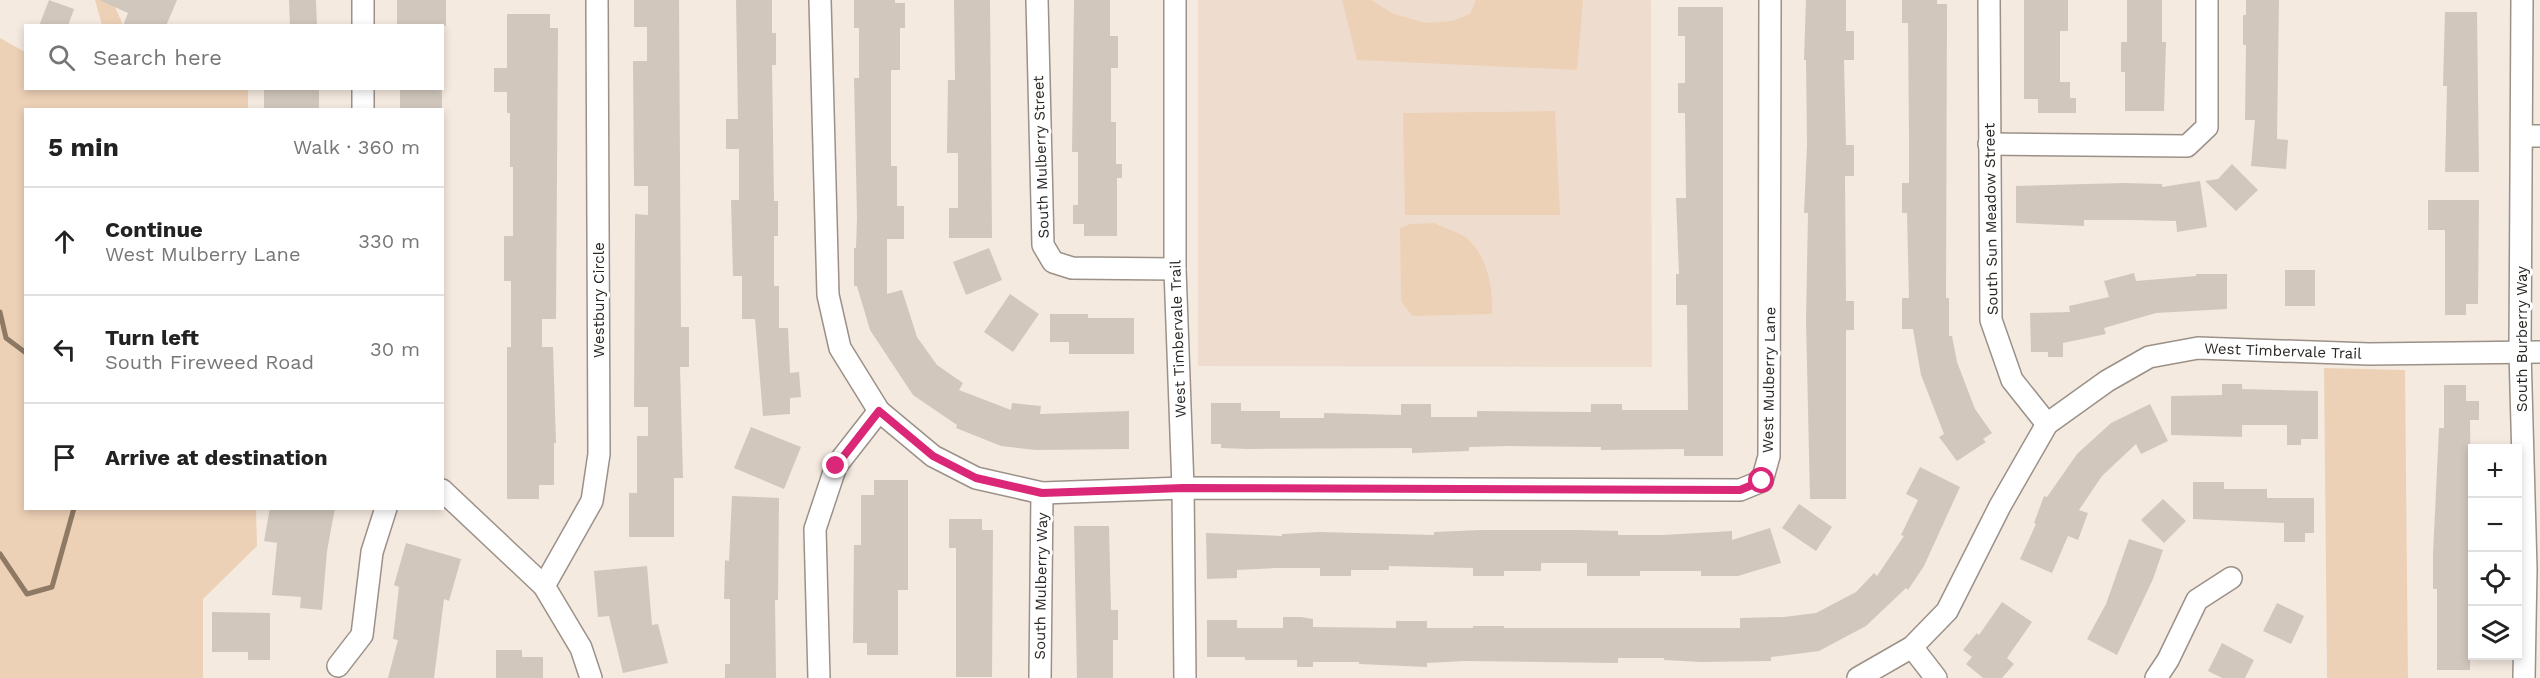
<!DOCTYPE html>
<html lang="en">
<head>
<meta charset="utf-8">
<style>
	body { margin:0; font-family:"Work Sans",sans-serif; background:#f6f6f6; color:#222 }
	.controls { position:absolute; right:18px; bottom:18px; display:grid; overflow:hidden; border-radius:0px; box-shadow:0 3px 9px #0003 }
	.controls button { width:54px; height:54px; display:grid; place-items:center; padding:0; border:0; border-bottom:2px solid #e0e0e0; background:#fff; color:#222; font:30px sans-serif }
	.stop { position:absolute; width:18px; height:18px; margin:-14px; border:4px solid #db2777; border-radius:50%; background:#fff }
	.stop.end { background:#db2777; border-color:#fff; box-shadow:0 2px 6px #0008 }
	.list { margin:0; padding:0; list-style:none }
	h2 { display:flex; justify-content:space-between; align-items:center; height:78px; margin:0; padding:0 24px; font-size:26px }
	h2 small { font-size:20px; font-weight:400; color:#767676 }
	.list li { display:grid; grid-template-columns:39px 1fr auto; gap:18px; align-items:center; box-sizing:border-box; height:108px; padding:0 24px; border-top:2px solid #e0e0e0 }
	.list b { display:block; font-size:22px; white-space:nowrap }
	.list p { margin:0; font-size:20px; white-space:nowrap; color:#767676 }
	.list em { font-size:20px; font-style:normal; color:#767676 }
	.icon { flex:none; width:33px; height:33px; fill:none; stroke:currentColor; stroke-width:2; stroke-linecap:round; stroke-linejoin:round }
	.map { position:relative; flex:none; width:2540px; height:678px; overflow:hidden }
	.search { position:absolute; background:#fff; box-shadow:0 3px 9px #0003; left:24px; top:24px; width:420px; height:66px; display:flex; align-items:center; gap:15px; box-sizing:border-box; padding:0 21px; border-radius:0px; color:#767676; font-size:22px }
	.panel { position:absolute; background:#fff; box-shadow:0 3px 9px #0003; left:24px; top:108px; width:420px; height:402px; border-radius:0px }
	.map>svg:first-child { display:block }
</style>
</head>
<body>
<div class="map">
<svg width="2540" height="678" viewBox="0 0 2540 678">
	<rect width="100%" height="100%" fill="#f5eae0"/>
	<path fill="#eeddce" d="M1198 0H1651L1652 367 1198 366Z"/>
	<g fill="#edd1b6">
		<path d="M95 0H112L123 25H102Z"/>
		<path d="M1342 0H1371L1394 14 1426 23 1452 21 1470 14 1476 0H1583L1577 70 1357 60Z"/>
		<path d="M0 38 25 52 26 88 248 89V109L26 110V508L256 509 257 546 203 599V678H0Z"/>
		<path d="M1555 111 1560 215H1405L1403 113Z"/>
		<path d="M1434 223C1444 228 1460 232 1468 239 1488 258 1493 288 1492 314L1412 316 1401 301 1400 228 1410 224Z"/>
		<path d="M2324 368 2405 370 2408 678H2327Z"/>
	</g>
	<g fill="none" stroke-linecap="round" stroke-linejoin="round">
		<g stroke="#8e7965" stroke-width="5">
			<path d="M0 312 6 338 26 353"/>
			<path d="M0 554 27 594 52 587 74 508"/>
		</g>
	</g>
	<g fill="#d1c7bd">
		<path d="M49 0 74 9 68 26H39Z"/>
		<path d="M99 0H177L166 26H123L128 13Z"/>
		<path d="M289 0H316L317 26H290Z"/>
		<rect x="397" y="0" width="49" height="26"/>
		<path d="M634 0H679L681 327H689V367H680L683 478H674V537H629V493H637V436H648V407H634L635 214 648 215V186H634L633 61H647V27H634Z"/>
		<path d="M736 0H772V33H776V65H772L774 201H778V236H774V286H779V328H788L790 373 799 372 801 397 790 398V414L763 416 755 319H742V276H733L731 200H739V149H726V119H738Z"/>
		<path d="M854 0H895V3H905V28H900V70H891V166H897V206H904V239H887V294L902 290 917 337 937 365 963 383 959 390 1011 410 1012 403 1041 406 1040 414 1129 411V449L1036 450 1001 446 956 428 957 425 913 395 870 330 857 286H854V248H856L857 218 854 78H859V28H854Z"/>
		<path d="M954 0H990L992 238H949V208H958V153H947L948 80H955Z"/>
		<path d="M1074 0H1110V36H1118V68H1111V122H1116V164H1122V178H1117V236H1084V224H1073V205H1078V152H1072Z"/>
		<path d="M1806 0H1846V31H1854V60H1844L1846 145H1854V176H1845L1846 301H1854V330H1846V499H1810L1806 320 1808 213H1804L1807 145 1806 60H1804Z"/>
		<path d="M1902 0H1937V4H1947L1946 298H1949V336H1952L1957 362 1975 409 1992 433 1983 439 1986 442 1957 461 1939 437 1944 434 1921 375 1913 329H1902V298H1909L1907 213H1902V183H1909V138L1908 23H1902Z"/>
		<path d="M2024 0H2068V31H2060V82H2070V98H2076V113H2038V99H2024Z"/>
		<path d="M2127 0H2162V42H2166L2164 111H2125V72H2121V42H2127Z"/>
		<path d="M2246 0H2279L2277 139 2288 140 2286 169 2251 166 2255 120H2245L2246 45H2243V15H2246Z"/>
		<path d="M1678 7H1723V456H1684V449L1601 450V447L1508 446 1469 447V451L1412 453V448L1248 449 1221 448V444H1211V403H1241V411H1280V418H1324V413L1401 415V404H1431V417H1477V411L1591 412V404H1622V410H1688L1687 305H1676V274H1679L1676 198H1686L1685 113H1678V83H1685V36H1678Z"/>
		<path d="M2445 12H2477L2479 172H2445L2447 86H2443Z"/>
		<path d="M507 14H550V28H558L556 319H542V347H553L556 443H554V485H539V499H507V347H511V281H504V236H513V167H510V113H507V92H494V68H507Z"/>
		<rect x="264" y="88" width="55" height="22"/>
		<rect x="400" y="88" width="42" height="22"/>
		<path d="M2232 164 2258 190 2236 211 2205 181 2218 179Z"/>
		<path d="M2200 181 2207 227 2177 232 2176 221 2131 220H2084V226L2016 223V186L2124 183 2162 184V187Z"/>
		<path d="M2428 200H2479L2478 304H2466V315H2445V230H2428Z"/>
		<path d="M989 248 1002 280 966 295 953 262Z"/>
		<rect x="2285" y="270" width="30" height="36"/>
		<path d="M2134 273 2136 281 2196 276V274H2227V309L2156 313 2104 328 2106 334 2063 343V357H2048V352H2031L2030 313 2070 312 2069 306 2109 297 2104 281Z"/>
		<path d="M1010 294 1039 314 1013 352 984 332Z"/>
		<path d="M1050 314H1088V318H1134V354H1069V342H1050Z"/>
		<path d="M2222 384H2242V389L2318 391V439H2301V445H2287V425H2242V437L2171 435V396L2222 395Z"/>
		<path d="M2444 385H2466V401H2479V420H2470L2472 589 2470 670H2437V589H2433V554L2439 428H2444Z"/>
		<path d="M2150 404 2168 441 2141 454 2136 444 2102 476 2079 510 2088 513 2078 540 2068 536 2052 573 2020 559 2036 524 2034 523 2044 496 2047 497 2077 454 2111 423Z"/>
		<path d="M751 427 801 447 784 489 734 468Z"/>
		<path d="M1920 467 1960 487 1924 566 1908 590 1906 588 1866 626 1819 651 1771 657V661L1701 662 1664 660V658H1618V663L1465 661 1427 663V667L1359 664V662H1313V667H1297V660H1245V657H1207V620H1237V628H1283V617H1301L1313 619V627L1396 628V621H1427V628H1473V626H1504V628H1740V618L1784 617 1816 613 1856 592 1874 573 1877 576 1904 536 1901 535 1918 500 1906 494Z"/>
		<path d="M874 480H908V590H898V655H867V643H853L854 545H861V495H874Z"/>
		<path d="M2193 482H2224V489H2267V498H2314V533H2305V542H2284V523L2193 519Z"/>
		<path d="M732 496 779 498 778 600H775L776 678H725V664H730V599H724L725 560 729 561Z"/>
		<path d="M2163 499 2186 521 2164 543 2141 520Z"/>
		<path d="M1799 504 1832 527 1816 551 1782 528Z"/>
		<path d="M270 508H335L327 551 322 610 300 608 301 597 272 595 277 543 264 541Z"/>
		<path d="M949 519H982V530H993L992 677H956V548H949Z"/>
		<path d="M1074 526H1109L1111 610H1118V640H1113V678H1077Z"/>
		<path d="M1770 528 1781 563 1738 576H1701V571H1640V576H1587V563H1541V571H1504V576H1473V568L1389 566V570H1351V576H1320V568H1275L1237 570V578L1207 579 1206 533 1282 536V534L1320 532 1434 535V532L1481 530H1580L1618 531V535H1663L1732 531V540Z"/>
		<path d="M2129 539 2163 550 2153 579 2117 655 2087 639 2106 604Z"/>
		<path d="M406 543 461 559 449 601 444 599 434 678H388L398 640 393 639 399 587 394 585Z"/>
		<path d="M647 566 652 625 658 624 668 663 623 673 609 616 598 617 594 571Z"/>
		<path d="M2002 602 2032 622 2007 658 2014 664 2002 678H1983L1966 664 1972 657 1963 650 1977 633 1979 635Z"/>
		<path d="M2277 603 2304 616 2291 644 2263 631Z"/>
		<path d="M212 612 270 613V660H248V652H212Z"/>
		<path d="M2222 643 2254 660 2245 678H2222L2208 671Z"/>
		<path d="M496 650H522V657H543V678H496Z"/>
	</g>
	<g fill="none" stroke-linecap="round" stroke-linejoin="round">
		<defs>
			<g id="minor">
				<path d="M820 0 828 295 840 348 879 411 933 456 976 478 1042 493 1183 488 1740 490 1762 481 1769 456 1770 0"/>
				<path d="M1037 0 1043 245 1053 262 1072 268 1175 269"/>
				<path d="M1175 0V269L1183 488 1185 678"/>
				<path d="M1989 0 1991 320 2012 380 2047 424"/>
				<path d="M2522 0 2520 352 2526 569 2524 678"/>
				<path d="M363 26V0"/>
				<path d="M363 110V88"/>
				<path d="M2522 136H2540"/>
				<path d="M1989 144 2187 146 2207 127V0"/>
				<path d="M442 490 544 586 581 648 591 678"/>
				<path d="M544 586 592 501 599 454 597 0"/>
				<path d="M1912 647 1936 678"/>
				<path d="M338 666 362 635 372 552 386 508"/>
				<path d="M819 678 815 529 836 466 879 411"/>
				<path d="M1040 678 1042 493"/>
				<path d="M1858 678 1912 647 1947 611 2000 506 2047 424 2107 381 2149 357 2198 348 2369 354 2540 352"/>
				<path d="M2156 678 2168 660 2197 600 2231 578"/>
			</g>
		</defs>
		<use href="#minor" stroke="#9b9188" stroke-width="24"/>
		<use href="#minor" stroke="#fff" stroke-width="21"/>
	</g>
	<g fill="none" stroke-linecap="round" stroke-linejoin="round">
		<path stroke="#db2777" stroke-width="8" d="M836 466 879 411 933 456 976 478 1042 493 1183 488 1740 490 1762 481"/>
	</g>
	<g text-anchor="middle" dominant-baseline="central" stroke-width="6" stroke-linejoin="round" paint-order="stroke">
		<g font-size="15" fill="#292521" stroke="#fff">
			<text transform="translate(1041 157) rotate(-92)">South Mulberry Street</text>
			<text transform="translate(1991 219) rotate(-91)">South Sun Meadow Street</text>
			<text transform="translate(599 300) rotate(-90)">Westbury Circle</text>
			<text transform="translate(1178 339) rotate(-92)">West Timbervale Trail</text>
			<text transform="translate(2522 339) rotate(-90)">South Burberry Way</text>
			<text transform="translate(2283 351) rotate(2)">West Timbervale Trail</text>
			<text transform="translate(1769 380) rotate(-89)">West Mulberry Lane</text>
			<text transform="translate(1041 586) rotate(-89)">South Mulberry Way</text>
		</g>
	</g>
</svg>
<div class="controls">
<button>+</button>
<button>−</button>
<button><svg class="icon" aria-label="locate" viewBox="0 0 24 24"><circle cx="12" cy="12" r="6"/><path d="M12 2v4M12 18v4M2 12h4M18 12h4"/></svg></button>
<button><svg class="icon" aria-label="layers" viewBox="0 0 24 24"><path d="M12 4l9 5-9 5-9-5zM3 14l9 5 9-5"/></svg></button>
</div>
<div class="stop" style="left:1762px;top:481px"></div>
<div class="stop end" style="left:836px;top:466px"></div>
<div class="search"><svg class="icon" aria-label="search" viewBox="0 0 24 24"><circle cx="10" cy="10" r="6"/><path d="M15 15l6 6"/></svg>Search here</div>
<section class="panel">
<h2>5 min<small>Walk · 360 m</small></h2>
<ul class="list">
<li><svg class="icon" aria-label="ahead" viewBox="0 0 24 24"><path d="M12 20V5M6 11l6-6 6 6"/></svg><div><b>Continue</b><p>West Mulberry Lane</p></div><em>330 m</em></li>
<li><svg class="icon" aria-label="left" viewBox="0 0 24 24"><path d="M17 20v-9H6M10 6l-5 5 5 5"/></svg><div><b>Turn left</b><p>South Fireweed Road</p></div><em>30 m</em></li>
<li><svg class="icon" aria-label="arrive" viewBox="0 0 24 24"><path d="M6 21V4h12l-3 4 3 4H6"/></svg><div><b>Arrive at destination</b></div></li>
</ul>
</section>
</div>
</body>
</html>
